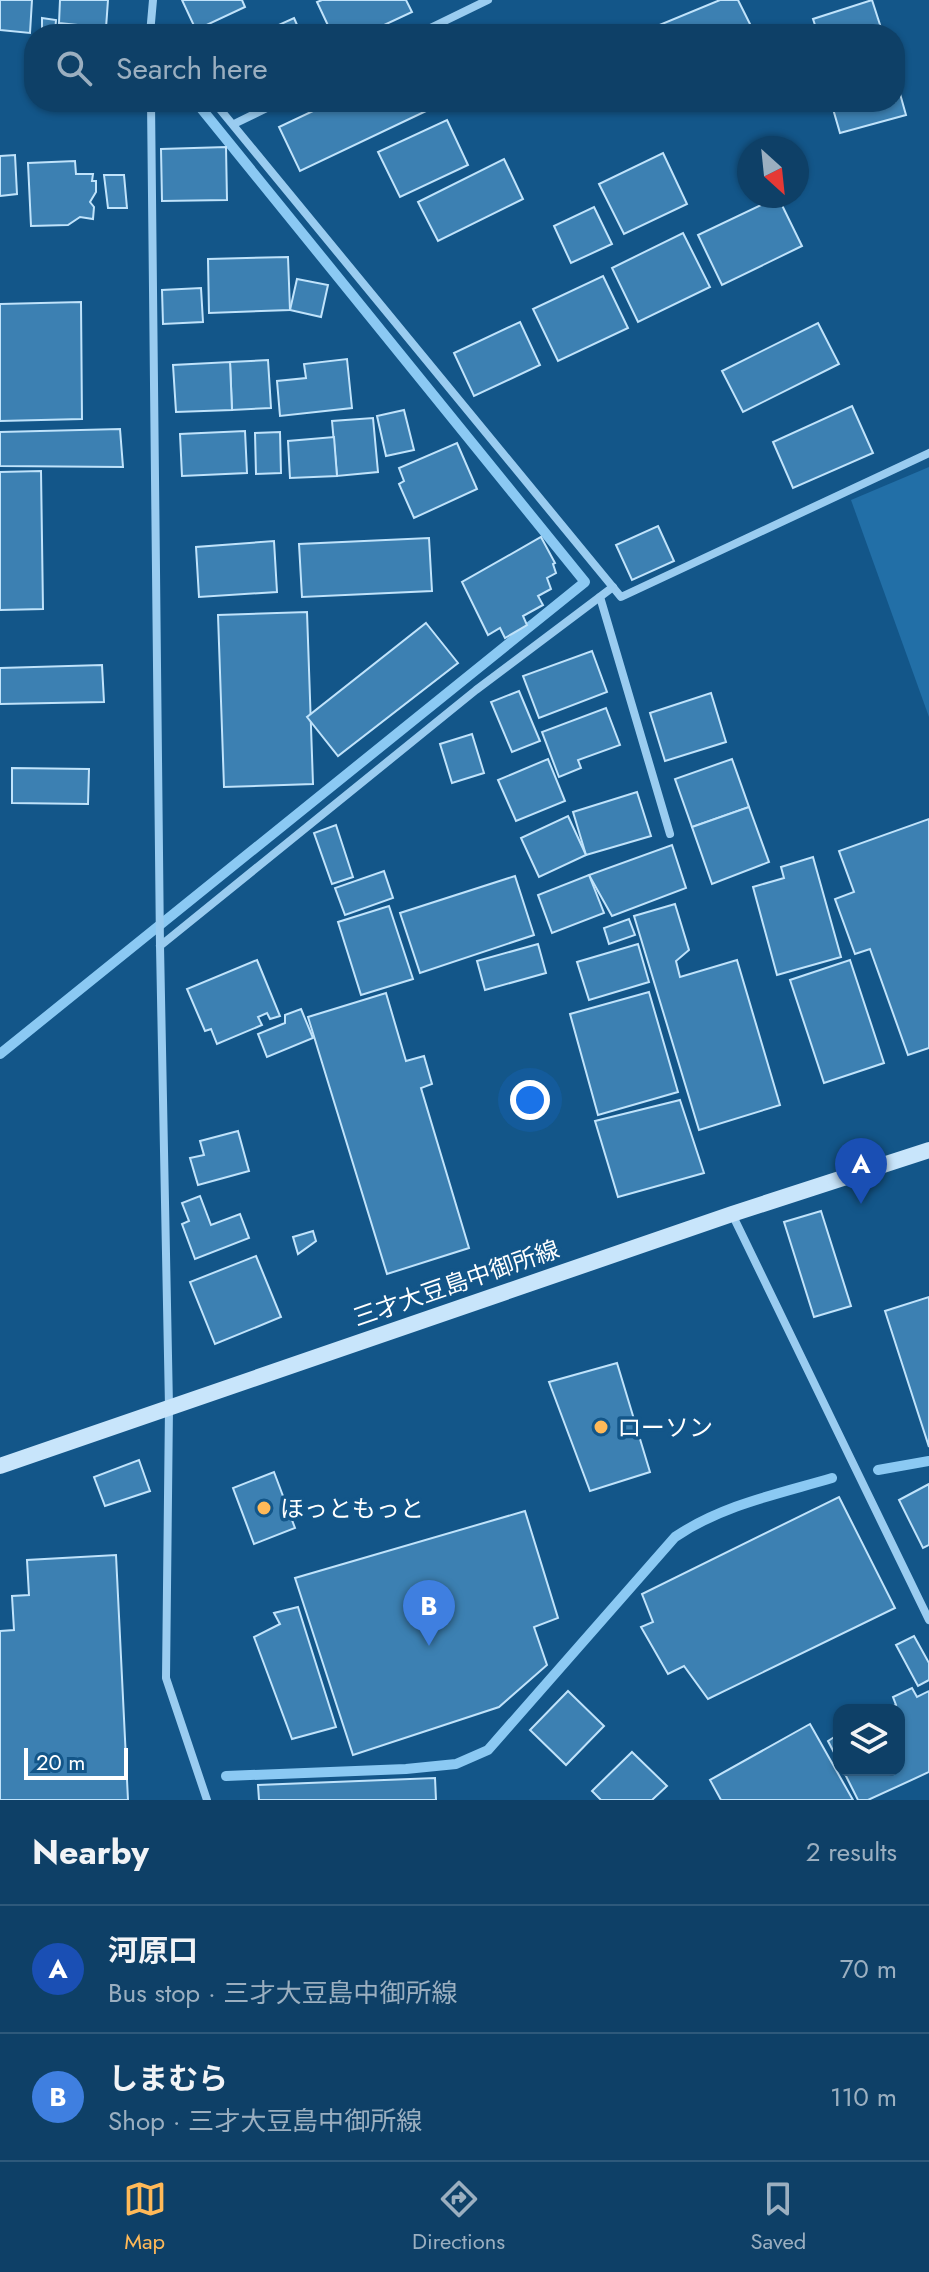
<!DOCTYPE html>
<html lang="en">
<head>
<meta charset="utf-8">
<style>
	body { margin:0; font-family:Jost,"Noto Sans JP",sans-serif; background:#1c4b70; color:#f1f3f6 }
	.controls { position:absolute; right:24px; bottom:24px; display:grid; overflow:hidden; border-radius:16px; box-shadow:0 2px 6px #0004 }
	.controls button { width:72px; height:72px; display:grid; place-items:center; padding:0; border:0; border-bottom:2px solid #2e597b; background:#0e4067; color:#f1f3f6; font:40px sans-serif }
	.compass { position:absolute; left:737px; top:136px; width:72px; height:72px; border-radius:50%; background:#0e4067; box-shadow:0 2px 6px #0004; rotate:153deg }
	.scale { position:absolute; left:24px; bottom:20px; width:104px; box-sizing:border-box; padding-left:8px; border:4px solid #fff; border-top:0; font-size:22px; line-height:28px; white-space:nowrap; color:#fff; -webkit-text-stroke:6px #135689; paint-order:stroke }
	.you { position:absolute; left:530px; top:1100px; width:28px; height:28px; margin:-20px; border:6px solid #fff; border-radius:50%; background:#1a73e8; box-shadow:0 0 0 12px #1a73e833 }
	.badge { display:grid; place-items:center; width:52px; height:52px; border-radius:50%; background:#ffb958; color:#fff; font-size:26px; font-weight:700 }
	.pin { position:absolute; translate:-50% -66px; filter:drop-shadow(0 2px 4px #0008) }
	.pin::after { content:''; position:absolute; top:42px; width:28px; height:24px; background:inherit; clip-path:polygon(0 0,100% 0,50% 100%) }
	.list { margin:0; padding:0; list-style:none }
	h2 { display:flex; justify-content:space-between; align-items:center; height:104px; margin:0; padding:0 32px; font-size:34px }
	h2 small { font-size:26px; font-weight:400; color:#9bafc0 }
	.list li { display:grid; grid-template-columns:52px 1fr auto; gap:24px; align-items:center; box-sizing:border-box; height:128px; padding:0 32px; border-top:2px solid #2e597b }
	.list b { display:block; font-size:30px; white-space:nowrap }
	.list p { margin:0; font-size:26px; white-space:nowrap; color:#9bafc0 }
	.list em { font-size:26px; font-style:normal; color:#9bafc0 }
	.icon { flex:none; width:44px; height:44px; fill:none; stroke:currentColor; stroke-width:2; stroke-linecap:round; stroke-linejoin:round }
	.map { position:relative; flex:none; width:929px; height:1800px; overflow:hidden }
	.search { position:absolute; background:#0e4067; box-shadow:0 2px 6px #0004; left:24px; right:24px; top:24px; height:88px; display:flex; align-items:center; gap:20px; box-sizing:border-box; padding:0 28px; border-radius:32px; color:#9bafc0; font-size:30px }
	.sheet { height:360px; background:#0e4067 }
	nav { display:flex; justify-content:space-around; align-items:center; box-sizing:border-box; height:112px; border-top:2px solid #2e597b; background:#0e4067; font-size:22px; color:#9bafc0 }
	nav a { display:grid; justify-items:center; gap:4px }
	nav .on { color:#ffb958 }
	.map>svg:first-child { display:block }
</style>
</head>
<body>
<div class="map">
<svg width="929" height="1800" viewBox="0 0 929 1800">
	<rect width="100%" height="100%" fill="#135689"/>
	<path fill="#226fa7" d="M929 467V717L851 500Z"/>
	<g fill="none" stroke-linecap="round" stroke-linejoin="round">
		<g stroke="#8bc9f3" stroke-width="10">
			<path d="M0 1054 585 582 196 102"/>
			<path d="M878 1470 929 1461"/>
			<path d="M226 1776 406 1769 456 1764 488 1750 675 1537C722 1505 778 1494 832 1478"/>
		</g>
	</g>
	<g fill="#3c80b2" stroke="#c0e3fb" stroke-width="2">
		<path d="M0 0H32L30 33 0 30Z"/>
		<path d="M60 0H108L106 28 59 23Z"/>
		<path d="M182 0H242L245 7 196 30Z"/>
		<path d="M322 0H406L412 12 365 34H332L317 2Z"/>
		<path d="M720 0H738L755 34H661L657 26Z"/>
		<path d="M872 0 883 34H818L813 19Z"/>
		<path d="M42 18 56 20 55 32 42 30Z"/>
		<path d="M294 18 301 34H259Z"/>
		<path d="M895 76 906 115 840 133 831 102H895Z"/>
		<path d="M332 102H445L300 171 279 127Z"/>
		<path d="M447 120 468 165 400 197 378 152Z"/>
		<path d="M226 147 227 200 162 201 161 149Z"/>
		<path d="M663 153 687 204 624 234 599 184Z"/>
		<path d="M15 155 17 194 0 196V156Z"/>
		<path d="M504 159 523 199 438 241 418 202Z"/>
		<path d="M75 161 76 174H93L92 181H96V192L90 202 94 207 93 219 80 217 68 225 31 226 28 163Z"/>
		<path d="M104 175H124L127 208H108Z"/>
		<path d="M778 197 802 246 722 285 698 235Z"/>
		<path d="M594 207 612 244 571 263 554 226Z"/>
		<path d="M683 233 710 287 638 322 612 268Z"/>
		<path d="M288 257 290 310 209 313 208 259Z"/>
		<path d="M603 276 628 328 558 361 533 309Z"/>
		<path d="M297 279 328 285 321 317 290 310Z"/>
		<path d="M201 288 203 322 163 324 162 290Z"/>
		<path d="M81 302 82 419 0 421V304Z"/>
		<path d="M520 322 540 365 474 396 454 353Z"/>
		<path d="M818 323 839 364 743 412 722 371Z"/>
		<path d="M347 359 352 408 280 416 277 381 306 378 304 364Z"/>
		<path d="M268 360 271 408 232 410 230 362Z"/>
		<path d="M230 362 232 410 176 412 173 365Z"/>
		<path d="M852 406 873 453 793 488 773 442Z"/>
		<path d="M404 410 414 450 386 456 377 416Z"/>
		<path d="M373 418 378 472 337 476 332 421Z"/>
		<path d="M120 429 123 467 0 466V432Z"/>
		<path d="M245 431 247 473 182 476 180 434Z"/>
		<path d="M280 432 281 473 256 474 255 433Z"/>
		<path d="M334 437 337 476 290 478 288 441Z"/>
		<path d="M457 443 477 489 414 518 399 484 404 481 399 468Z"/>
		<path d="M41 471 43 609 0 610V472Z"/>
		<path d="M658 526 674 561 632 580 616 545Z"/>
		<path d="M541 537 555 563 553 564 556 573 547 578 551 589 538 596 543 605 523 616 527 625 505 638 500 628 488 635 462 582Z"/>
		<path d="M429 538 432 591 302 597 299 544Z"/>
		<path d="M274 541 277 592 199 597 196 547Z"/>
		<path d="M307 612 313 784 224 787 218 615Z"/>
		<path d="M426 623 458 663 338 756 307 717Z"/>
		<path d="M592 651 607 692 539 718 523 676Z"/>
		<path d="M102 665 104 702 0 704V668Z"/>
		<path d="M519 691 540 741 512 752 491 702Z"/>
		<path d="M711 693 726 742 665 761 650 713Z"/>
		<path d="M606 708 620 745 578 760 581 768 559 777 542 732Z"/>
		<path d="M472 734 484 773 452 783 440 744Z"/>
		<path d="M548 759 565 801 516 821 498 780Z"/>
		<path d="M732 759 749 807 692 827 675 779Z"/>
		<path d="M12 768 89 769 88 804 12 803Z"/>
		<path d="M637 792 651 836 586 855 573 812Z"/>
		<path d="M749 807 769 862 712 884 692 827Z"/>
		<path d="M568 816 586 855 539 877 521 838Z"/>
		<path d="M929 819V1048L908 1055 870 949 855 954 835 899 854 892 839 851Z"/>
		<path d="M336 825 353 877 332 884 314 833Z"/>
		<path d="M672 845 686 888 612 916 589 875Z"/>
		<path d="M813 857 841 957 777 975 753 887 784 878 781 867Z"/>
		<path d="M384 871 393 898 345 915 335 888Z"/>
		<path d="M589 875 604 913 552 933 538 895Z"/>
		<path d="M515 876 534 935 420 973 400 913Z"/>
		<path d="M675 904 689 950 676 961 680 977 737 960 780 1105 699 1130 634 916Z"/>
		<path d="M389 906 413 979 361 995 338 922Z"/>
		<path d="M629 919 635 935 609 944 604 928Z"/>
		<path d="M538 944 546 973 485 990 477 961Z"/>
		<path d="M638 944 649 982 589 1000 577 962Z"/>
		<path d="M257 960 280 1016 270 1019 267 1013 258 1017 262 1025 217 1044 211 1029 205 1031 187 989Z"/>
		<path d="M850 960 884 1063 824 1083 790 980Z"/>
		<path d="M649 992 678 1092 598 1115 570 1014Z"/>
		<path d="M386 993 406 1061 424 1056 432 1084 421 1088 469 1248 387 1274 308 1017Z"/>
		<path d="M301 1009 313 1038 267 1057 258 1034 285 1023V1015Z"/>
		<path d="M680 1100 704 1173 618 1197 595 1121Z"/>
		<path d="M238 1131 249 1171 198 1185 190 1158 204 1155 200 1141Z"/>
		<path d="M200 1196 211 1225 240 1214 249 1238 195 1259 182 1224 189 1221 182 1203Z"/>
		<path d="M821 1211 851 1306 814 1317 784 1222Z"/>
		<path d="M313 1231 316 1241 298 1254 293 1237Z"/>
		<path d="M256 1256 281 1317 215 1344 190 1282Z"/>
		<path d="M929 1297V1447L885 1311Z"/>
		<path d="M617 1363 650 1472 590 1491 549 1382Z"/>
		<path d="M139 1460 150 1491 105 1506 94 1477Z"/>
		<path d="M274 1472 295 1528 254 1544 233 1488Z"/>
		<path d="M929 1484V1545L923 1548 899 1500Z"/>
		<path d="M839 1497 895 1608 708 1699 684 1666 668 1674 641 1627 653 1622 642 1594Z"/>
		<path d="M525 1511 558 1618 534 1627 547 1665 499 1707 353 1755 295 1578Z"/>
		<path d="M116 1555 128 1800H0V1631L14 1630 12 1596 29 1595 27 1560Z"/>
		<path d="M298 1607 336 1727 292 1739 254 1637 280 1624 274 1613Z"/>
		<path d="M914 1636 929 1663V1680L918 1686 896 1645Z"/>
		<path d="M912 1688 917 1697 929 1691V1772L868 1800H858L843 1770H899V1710H886L896 1705 893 1697Z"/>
		<path d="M568 1691 604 1726 566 1765 530 1730Z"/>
		<path d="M810 1724 853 1800H721L710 1780Z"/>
		<path d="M839 1734V1762L828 1741Z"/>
		<path d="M632 1752 667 1786 652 1800H601L592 1791Z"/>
		<path d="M435 1778 436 1800H259L258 1785Z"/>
	</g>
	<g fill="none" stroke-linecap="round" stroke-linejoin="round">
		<g stroke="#9accf0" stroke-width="8">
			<path d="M150 34 153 0"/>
			<path d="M418 34 488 0"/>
			<path d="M151 102 160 946 169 1407 166 1678 207 1800"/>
			<path d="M214 102 621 597 929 453"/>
			<path d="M234 124 279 102"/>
			<path d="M600 597 670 834"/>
			<path d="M160 946 476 690 613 587"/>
			<path d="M732 1214 929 1620"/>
		</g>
		<path stroke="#c8e5fb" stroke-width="16" d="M0 1466 732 1214 929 1150"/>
	</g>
	<g fill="#ffb958" stroke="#135689" stroke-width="3">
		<circle cx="601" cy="1427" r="8"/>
		<circle cx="264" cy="1508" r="8"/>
	</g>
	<g text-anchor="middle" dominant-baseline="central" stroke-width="7" stroke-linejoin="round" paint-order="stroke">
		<g font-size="24" fill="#fff" stroke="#135689">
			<text transform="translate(456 1283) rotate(-19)">三才大豆島中御所線</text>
		</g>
		<g font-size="24" fill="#fff" stroke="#135689" text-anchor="start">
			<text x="617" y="1427">ローソン</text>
			<text x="280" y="1508">ほっともっと</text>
		</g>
	</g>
</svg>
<div class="controls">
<button><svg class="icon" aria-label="layers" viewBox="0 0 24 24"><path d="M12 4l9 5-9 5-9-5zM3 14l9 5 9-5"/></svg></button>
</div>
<svg class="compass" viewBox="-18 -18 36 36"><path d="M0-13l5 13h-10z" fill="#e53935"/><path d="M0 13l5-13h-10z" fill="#9bafc0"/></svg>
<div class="scale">20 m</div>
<div class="you"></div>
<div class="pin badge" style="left:861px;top:1204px;background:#1a4fb4">A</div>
<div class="pin badge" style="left:429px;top:1646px;background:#3f7fe0">B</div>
<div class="search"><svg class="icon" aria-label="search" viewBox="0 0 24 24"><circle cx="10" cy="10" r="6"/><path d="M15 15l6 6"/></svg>Search here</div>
</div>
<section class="sheet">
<h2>Nearby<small>2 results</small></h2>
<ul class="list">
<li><span class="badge" style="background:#1a4fb4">A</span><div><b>河原口</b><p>Bus stop · 三才大豆島中御所線</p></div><em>70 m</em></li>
<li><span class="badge" style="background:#3f7fe0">B</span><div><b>しまむら</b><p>Shop · 三才大豆島中御所線</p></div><em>110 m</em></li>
</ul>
</section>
<nav>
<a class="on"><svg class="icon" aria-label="map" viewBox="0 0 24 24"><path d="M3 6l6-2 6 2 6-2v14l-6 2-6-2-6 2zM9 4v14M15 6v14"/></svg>Map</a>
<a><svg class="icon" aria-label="directions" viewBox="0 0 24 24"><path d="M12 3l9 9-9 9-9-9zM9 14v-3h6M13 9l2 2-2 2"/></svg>Directions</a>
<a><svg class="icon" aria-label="saved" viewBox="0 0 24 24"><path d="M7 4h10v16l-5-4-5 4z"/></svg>Saved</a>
</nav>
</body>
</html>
